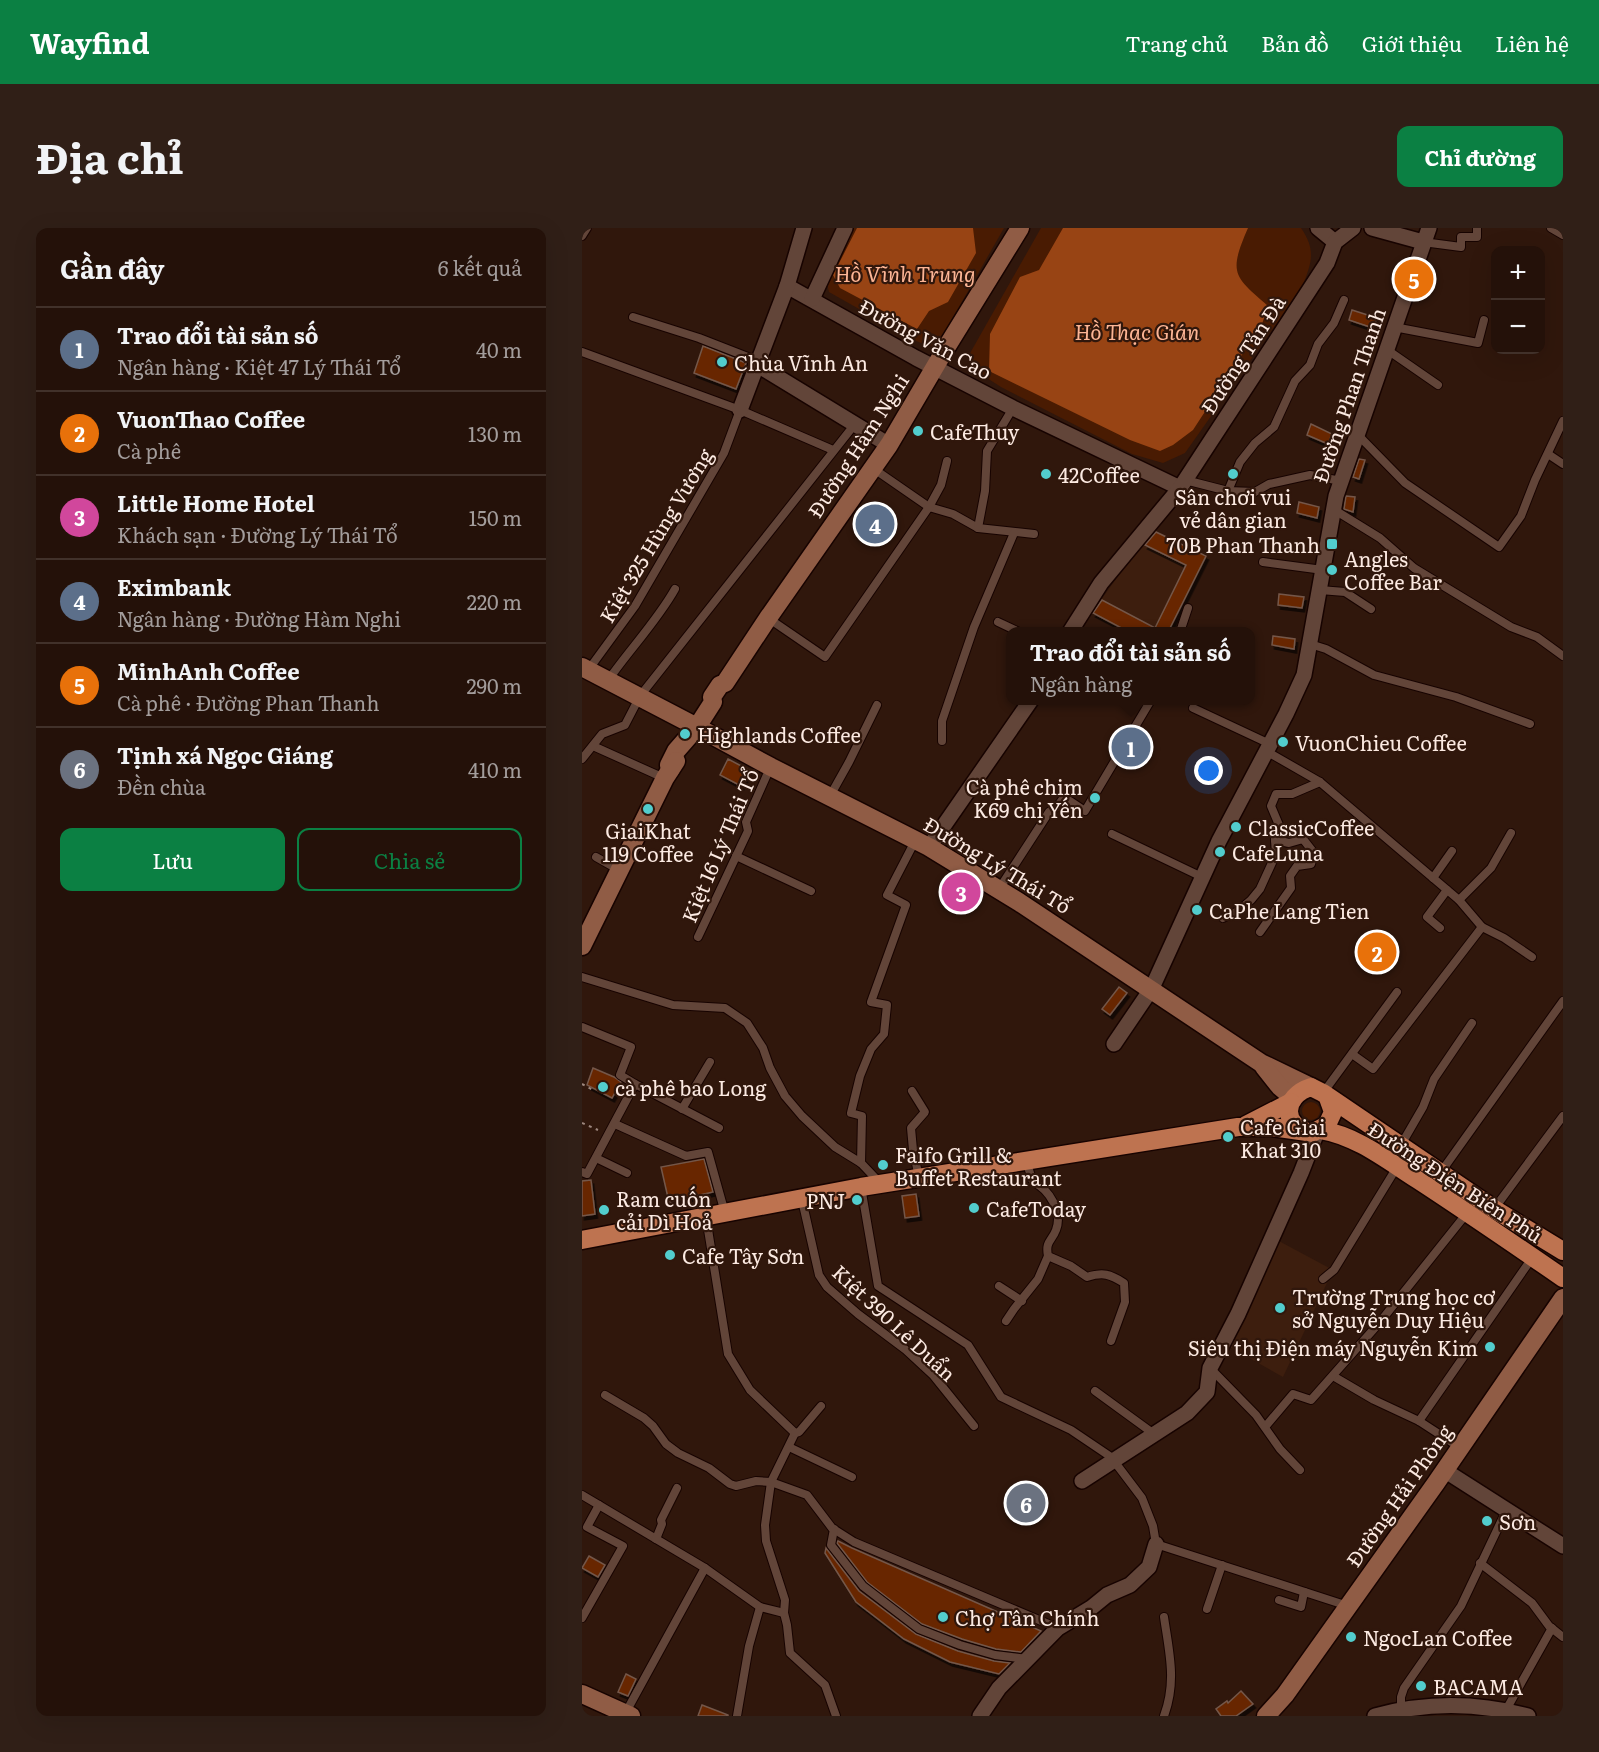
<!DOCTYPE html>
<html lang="vi">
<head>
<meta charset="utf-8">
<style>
	body { margin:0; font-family:Literata,serif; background:#301f17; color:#f1f3f6 }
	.controls { position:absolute; right:18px; top:18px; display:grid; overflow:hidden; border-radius:12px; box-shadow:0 6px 24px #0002 }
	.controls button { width:54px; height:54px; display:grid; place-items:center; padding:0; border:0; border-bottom:2px solid #41312a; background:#241109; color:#f1f3f6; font:30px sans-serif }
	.you { position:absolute; left:627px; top:543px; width:21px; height:21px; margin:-15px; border:4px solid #fff; border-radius:50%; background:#1a73e8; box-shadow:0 0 0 9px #1a73e833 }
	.badge { display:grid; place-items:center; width:39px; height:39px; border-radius:50%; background:#0b8043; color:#fff; font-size:20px; font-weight:700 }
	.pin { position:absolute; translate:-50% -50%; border:3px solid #fff; box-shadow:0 2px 6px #0006 }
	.popup { position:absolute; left:424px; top:399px; width:249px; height:78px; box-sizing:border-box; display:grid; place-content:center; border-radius:12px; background:#241109; filter:drop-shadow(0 2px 4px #0005); font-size:20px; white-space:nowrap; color:#a39d9c }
	.popup b { font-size:22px; color:#f1f3f6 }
	.popup::after { content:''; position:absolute; left:50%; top:100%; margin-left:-12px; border:12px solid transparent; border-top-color:#241109 }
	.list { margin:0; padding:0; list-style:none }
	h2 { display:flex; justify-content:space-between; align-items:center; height:78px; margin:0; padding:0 24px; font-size:26px }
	h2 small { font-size:20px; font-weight:400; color:#a39d9c }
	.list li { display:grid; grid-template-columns:39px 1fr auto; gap:18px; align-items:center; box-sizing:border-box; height:84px; padding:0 24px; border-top:2px solid #41312a }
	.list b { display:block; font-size:22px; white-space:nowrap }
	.list p { margin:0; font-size:20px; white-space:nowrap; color:#a39d9c }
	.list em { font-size:20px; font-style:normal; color:#a39d9c }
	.actions { display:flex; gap:12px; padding:18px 24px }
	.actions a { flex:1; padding:14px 0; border:2px solid #0b8043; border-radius:12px; text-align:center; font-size:21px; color:#0b8043 }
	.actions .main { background:#0b8043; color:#fff }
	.map { position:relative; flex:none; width:981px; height:1488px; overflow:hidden; border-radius:12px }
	header { display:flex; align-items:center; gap:36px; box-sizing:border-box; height:84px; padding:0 30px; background:#0b8043; color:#fff }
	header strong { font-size:28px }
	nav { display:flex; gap:33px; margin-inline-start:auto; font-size:21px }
	.intro { display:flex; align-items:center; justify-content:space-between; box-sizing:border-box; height:144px; padding:0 36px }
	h1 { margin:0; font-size:42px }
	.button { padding:15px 27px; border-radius:12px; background:#0b8043; color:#fff; font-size:21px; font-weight:700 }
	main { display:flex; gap:36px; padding:0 36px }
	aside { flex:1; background:#241109; border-radius:12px; box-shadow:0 6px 24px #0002 }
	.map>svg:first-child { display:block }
</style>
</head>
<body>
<header>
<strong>Wayfind</strong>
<nav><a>Trang chủ</a><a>Bản đồ</a><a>Giới thiệu</a><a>Liên hệ</a></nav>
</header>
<div class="intro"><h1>Địa chỉ</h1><a class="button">Chỉ đường</a></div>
<main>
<aside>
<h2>Gần đây<small>6 kết quả</small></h2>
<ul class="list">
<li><span class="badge" style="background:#5c6f8a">1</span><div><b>Trao đổi tài sản số</b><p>Ngân hàng · Kiệt 47 Lý Thái Tổ</p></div><em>40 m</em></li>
<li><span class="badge" style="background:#e8710a">2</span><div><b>VuonThao Coffee</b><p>Cà phê</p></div><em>130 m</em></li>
<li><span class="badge" style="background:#d1479c">3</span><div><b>Little Home Hotel</b><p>Khách sạn · Đường Lý Thái Tổ</p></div><em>150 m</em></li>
<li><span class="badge" style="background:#5c6f8a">4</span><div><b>Eximbank</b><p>Ngân hàng · Đường Hàm Nghi</p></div><em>220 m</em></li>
<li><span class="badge" style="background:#e8710a">5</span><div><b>MinhAnh Coffee</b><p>Cà phê · Đường Phan Thanh</p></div><em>290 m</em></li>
<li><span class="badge" style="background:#6b7280">6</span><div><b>Tịnh xá Ngọc Giáng</b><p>Đền chùa</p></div><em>410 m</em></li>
</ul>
<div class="actions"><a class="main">Lưu</a><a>Chia sẻ</a></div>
</aside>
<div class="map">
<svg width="981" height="1488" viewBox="0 0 981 1488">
	<defs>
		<filter id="shadow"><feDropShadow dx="2.5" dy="4" stdDeviation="0" flood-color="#0009"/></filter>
	</defs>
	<rect width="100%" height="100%" fill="#30170c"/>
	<g fill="#3d1e0e">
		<path d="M570 301 624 328 586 403H547L511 385 519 372Z"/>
		<path d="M695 1012 751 1042 701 1149 646 1118Z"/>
	</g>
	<g fill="#491b02">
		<path d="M269 0H422L362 105 353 117 346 118 332 112 247 64 245 55Z"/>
		<path d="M459 0H719C735 23 729 36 720 59L603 225 581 235 550 226 419 159 391 141 387 127Z"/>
		<circle cx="729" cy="883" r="9"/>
	</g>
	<g fill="#984414">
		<path d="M275 0H391L394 25 366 74 347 83 335 101 258 60 251 47Z"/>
		<path d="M481 0H666C646 46 652 48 686 78L680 96 611 202 591 217 578 223 548 212 407 143 408 106 438 49 457 42Z"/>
	</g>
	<g fill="#672701" stroke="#745749" stroke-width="1.5" filter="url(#shadow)">
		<path d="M770 82 795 90 791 100 767 92Z"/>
		<path d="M121 118 164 135 154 161 112 145Z"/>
		<path d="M729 196 750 206 746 216 725 207Z"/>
		<path d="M777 231 783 232 777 251 771 249Z"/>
		<path d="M764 268 773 269 771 284 762 281Z"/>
		<path d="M717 274 737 279 735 290 715 285Z"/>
		<path d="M574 304 624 328 586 404H547L511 385 520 372 573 400 604 337 563 317Z"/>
		<path d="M697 366 722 369 720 380 696 377Z"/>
		<path d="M691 408 713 411 712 421 690 417Z"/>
		<path d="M146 531 167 542 159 558 138 547Z"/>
		<path d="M537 759 545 765 528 787 520 781Z"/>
		<path d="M11 840 32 849 39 854 30 870 5 857Z"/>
		<path d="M122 931 131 964 87 974 79 939Z"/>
		<path d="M9 952 13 986 0 988V953Z"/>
		<path d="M334 966 337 988 323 990 320 968Z"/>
		<path d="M256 1313 270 1320 459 1403 439 1424 414 1421 380 1411 340 1396 285 1354 255 1315Z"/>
		<path d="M244 1320 277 1363 334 1406 376 1423 412 1433 428 1435 417 1446 368 1434 322 1411 274 1374 243 1325Z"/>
		<path d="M7 1328 23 1337 16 1349 0 1340Z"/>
		<path d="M44 1446 54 1451 46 1468 36 1464Z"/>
		<path d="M659 1463 671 1476 654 1488H639L634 1481 645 1473 646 1475Z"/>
		<path d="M120 1477 146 1487V1488H116Z"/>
	</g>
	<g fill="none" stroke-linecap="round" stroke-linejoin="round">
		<defs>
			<g id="lane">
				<path d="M969 0 981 7"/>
				<path d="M0 8 5 0"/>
				<path d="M841 14 879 19V9H895V0"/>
				<path d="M51 89 117 110 176 133"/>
				<path d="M812 99 896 115 902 92"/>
				<path d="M804 121 856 157"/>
				<path d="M0 124 158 182 251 222"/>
				<path d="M776 207 823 255 917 319 939 288 953 252 981 193"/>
				<path d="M966 226 981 236"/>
				<path d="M292 241 347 279 371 286 396 300 452 306"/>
				<path d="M603 252 646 263 673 264 687 256 728 247 759 253"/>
				<path d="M646 263 658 234 673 215 692 199 713 153 728 137 736 116 752 95 762 72"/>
				<path d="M751 281 798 310 832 340 929 399 955 409 981 428"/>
				<path d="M396 300 403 263 405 223 431 180"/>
				<path d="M681 334 741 342"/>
				<path d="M738 362 763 364 789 381"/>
				<path d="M186 390 243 429 347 279 359 257 365 233"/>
				<path d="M416 394 437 404"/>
				<path d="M598 404 606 380"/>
				<path d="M728 416 744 421 792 447 874 469 948 496"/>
				<path d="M7 441 53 378 142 225 158 182"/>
				<path d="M27 451C48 421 75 393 93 361"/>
				<path d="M611 480 688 516"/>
				<path d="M360 513V493L392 399 432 305"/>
				<path d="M11 518 82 550"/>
				<path d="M684 523 738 554 877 672 900 699 922 710 950 729"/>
				<path d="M0 531 20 506 43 497 58 468 273 196"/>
				<path d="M248 568 267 534 295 477"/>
				<path d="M530 606 620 649"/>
				<path d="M154 628 229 663"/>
				<path d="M14 629 37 642"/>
				<path d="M851 650 870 623"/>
				<path d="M417 661 467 584 475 579 482 569 503 583 569 472"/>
				<path d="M877 672 909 640 929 605"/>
				<path d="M641 690 656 683 669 672 678 661 694 626 693 612 697 597 689 578 694 566H710L738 554"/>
				<path d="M858 700 845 689 865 662"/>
				<path d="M678 704 709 660 708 648 715 638 729 636 732 625 721 611 707 615 693 612"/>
				<path d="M116 709 166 603 164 594 188 540"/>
				<path d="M0 749 91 777 143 780 165 795 181 820 188 840 203 868 220 888 253 919 279 935 298 955"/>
				<path d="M0 799 49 819 38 847 53 856 5 946 0 944"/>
				<path d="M770 826 791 841 900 699"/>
				<path d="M53 856 137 900"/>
				<path d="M330 863 343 884 329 900 331 922 337 949"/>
				<path d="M741 865 815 764"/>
				<path d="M100 881 128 834"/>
				<path d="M33 896 104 928 126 924 143 985"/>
				<path d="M819 917 841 879 852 851 890 795"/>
				<path d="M14 930 45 945"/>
				<path d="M444 933 451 954C467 961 481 984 474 1002 470 1013 463 1013 466 1028L489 1038 505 1049C521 1044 528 1046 542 1055L543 1074 529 1113"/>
				<path d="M279 935 280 888 269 885 278 848 289 821 302 806 305 777 289 774 324 677 305 667 333 613"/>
				<path d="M859 944 981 773"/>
				<path d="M279 959 296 1058 386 1117 419 1169 489 1202 529 1229 560 1270 571 1298 574 1316 766 1378"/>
				<path d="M220 972 237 1047 245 1059 276 1086 324 1122 351 1147 392 1198"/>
				<path d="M912 981 981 888"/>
				<path d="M124 989 146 1126 168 1162 213 1205 189 1254 183 1297 184 1313 203 1372 202 1385 205 1397 208 1425 243 1457 254 1488"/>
				<path d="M741 1051 752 1042 815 939"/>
				<path d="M417 1058 440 1073"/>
				<path d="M424 1093 432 1081 456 1051 466 1028"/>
				<path d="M629 1141 674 1187 698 1221 718 1242"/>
				<path d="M751 1148 792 1172 837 1193 877 1219"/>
				<path d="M513 1163 572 1206"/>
				<path d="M23 1167 62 1190 71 1198 84 1216 96 1225 127 1240 148 1256 154 1258 174 1253 189 1254 225 1267 250 1300 272 1314 476 1400"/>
				<path d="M837 1193 950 1030"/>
				<path d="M683 1199 711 1166 729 1172 798 1094 885 985"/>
				<path d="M213 1205 217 1204 239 1178"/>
				<path d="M207 1219 270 1249"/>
				<path d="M0 1267 123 1340 178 1379 202 1385"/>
				<path d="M252 1301 249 1317 281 1358 337 1401 378 1417 413 1427 445 1431"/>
				<path d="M74 1311 80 1296 79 1292 95 1260"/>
				<path d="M898 1335 950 1375 967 1398 981 1409"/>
				<path d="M697 1372 719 1379 722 1364"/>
				<path d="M625 1381 640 1337"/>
				<path d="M582 1389C587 1424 595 1453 582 1488"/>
				<path d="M0 1390 41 1318 5 1299 17 1277"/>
				<path d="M819 1481V1469L822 1460 879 1378 925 1281"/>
				<path d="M924 1482 970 1400"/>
				<path d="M44 1484 123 1340"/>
				<path d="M155 1488 167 1418 178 1379"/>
			</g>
			<g id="street">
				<path d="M736 0 753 14"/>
				<path d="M790 0 841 14"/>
				<path d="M205 58 334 130 431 180 598 260"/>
				<path d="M230 71 263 0"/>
				<path d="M174 136 307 217"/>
				<path d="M158 182 205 58 222 0"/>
				<path d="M488 404 519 355 598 260 745 35 753 14 771 0"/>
				<path d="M347 619 449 472"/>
				<path d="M532 816 570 760 637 613 704 486 722 447 754 268 847 0"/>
				<path d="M862 1242 981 1318"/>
				<path d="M500 1253 605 1185 625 1164 628 1140 656 1086 719 945 735 904"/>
				<path d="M398 1488 417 1460 476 1400 509 1380 525 1367 548 1357 567 1339 574 1316"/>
				<path d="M793 1488C844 1474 894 1474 946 1488"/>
			</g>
			<g id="secondary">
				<path d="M0 439 115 499 189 539 347 619 437 674 679 835 729 859"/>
				<path d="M88 542 87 537 94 523 115 499 131 474 130 469 138 457 143 455 186 390 307 217 364 120 438 0"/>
				<path d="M0 718 83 550 94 533"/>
				<path d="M682 839 698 859 711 870"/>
				<path d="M0 1466 49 1488"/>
				<path d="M684 1488 703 1467 854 1255 981 1070"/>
			</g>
			<g id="primary">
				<path d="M746 870 751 884 745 897 730 905C699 899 700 868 729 859L741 865 912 981 981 1023"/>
				<path d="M664 897 709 874"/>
				<path d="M739 902C775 908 806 933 836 952 885 984 933 1017 981 1050"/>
				<path d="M0 1012 279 959 656 899H690L725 904"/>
			</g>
		</defs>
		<use href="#lane" stroke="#170300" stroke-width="10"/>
		<use href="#street" stroke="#170300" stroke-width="18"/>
		<use href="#secondary" stroke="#170300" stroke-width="21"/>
		<use href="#primary" stroke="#170300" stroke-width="21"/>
		<g stroke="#9c867d" stroke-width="2" stroke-dasharray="3 4.5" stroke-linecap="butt">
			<path d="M0 856 11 862"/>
			<path d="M0 895 16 902"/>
		</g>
		<use href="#lane" stroke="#624539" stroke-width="8"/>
		<use href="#street" stroke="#624539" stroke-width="15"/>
		<use href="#secondary" stroke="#905c45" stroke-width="18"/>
		<use href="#primary" stroke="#be7350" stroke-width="18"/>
	</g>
	<g fill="#52cdcd" stroke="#30170c" stroke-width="2">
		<circle cx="140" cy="134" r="6"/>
		<circle cx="336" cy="203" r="6"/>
		<circle cx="464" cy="246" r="6"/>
		<circle cx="651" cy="246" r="6"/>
		<rect x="744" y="310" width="12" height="12" rx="3"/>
		<circle cx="750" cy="342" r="6"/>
		<circle cx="103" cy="506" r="6"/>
		<circle cx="701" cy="514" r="6"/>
		<circle cx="513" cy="570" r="6"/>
		<circle cx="66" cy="581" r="6"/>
		<circle cx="654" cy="599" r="6"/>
		<circle cx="638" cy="624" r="6"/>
		<circle cx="615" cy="682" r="6"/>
		<circle cx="21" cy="859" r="6"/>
		<circle cx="646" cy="909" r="6"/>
		<circle cx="301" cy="937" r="6"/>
		<circle cx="275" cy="972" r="6"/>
		<circle cx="392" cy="980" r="6"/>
		<circle cx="22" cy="982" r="6"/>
		<circle cx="88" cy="1027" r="6"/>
		<circle cx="698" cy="1080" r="6"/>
		<circle cx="908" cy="1119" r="6"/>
		<circle cx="905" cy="1293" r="6"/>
		<circle cx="361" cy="1389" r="6"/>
		<circle cx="769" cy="1409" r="6"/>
		<circle cx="839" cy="1458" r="6"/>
	</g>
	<g text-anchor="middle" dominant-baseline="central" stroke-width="4.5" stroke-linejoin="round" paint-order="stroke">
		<g font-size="20" fill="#fceae2" stroke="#30170c">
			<text transform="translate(344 110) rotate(28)">Đường Văn Cao</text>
			<text transform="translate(660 126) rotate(-57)">Đường Tản Đà</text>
			<text transform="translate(766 167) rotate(-71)">Đường Phan Thanh</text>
			<text transform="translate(275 217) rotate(-57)">Đường Hàm Nghi</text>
			<text transform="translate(73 307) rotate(-59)">Kiệt 325 Hùng Vương</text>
			<text transform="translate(137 617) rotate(-67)">Kiệt 16 Lý Thái Tổ</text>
			<text transform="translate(416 636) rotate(31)">Đường Lý Thái Tổ</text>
			<text transform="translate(874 953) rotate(33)">Đường Điện Biên Phủ</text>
			<text transform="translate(313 1094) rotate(43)">Kiệt 390 Lê Duẩn</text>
			<text transform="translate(816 1267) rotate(-55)">Đường Hải Phòng</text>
		</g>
		<g font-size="20" fill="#fceae2" stroke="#30170c" text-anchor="start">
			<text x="152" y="134">Chùa Vĩnh An</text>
			<text x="348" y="203">CafeThuy</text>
			<text x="476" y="246">42Coffee</text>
			<text x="651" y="268" text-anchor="middle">Sân chơi vui<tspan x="651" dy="23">vẻ dân gian</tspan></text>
			<text x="738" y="316" text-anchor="end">70B Phan Thanh</text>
			<text x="762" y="330">Angles<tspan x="762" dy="23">Coffee Bar</tspan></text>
			<text x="115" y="506">Highlands Coffee</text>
			<text x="713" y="514">VuonChieu Coffee</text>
			<text x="501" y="558" text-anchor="end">Cà phê chim<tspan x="501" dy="23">K69 chị Yến</tspan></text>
			<text x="666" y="599">ClassicCoffee</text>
			<text x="66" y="602" text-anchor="middle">GiaiKhat<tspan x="66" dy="23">119 Coffee</tspan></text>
			<text x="650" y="624">CafeLuna</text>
			<text x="627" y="682">CaPhe Lang Tien</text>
			<text x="33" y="859">cà phê bao Long</text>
			<text x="658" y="898">Cafe Giai<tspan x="658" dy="23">Khat 310</tspan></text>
			<text x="313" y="926">Faifo Grill &amp;<tspan x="313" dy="23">Buffet Restaurant</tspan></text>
			<text x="34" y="970">Ram cuốn<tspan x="34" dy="23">cải Dì Hoả</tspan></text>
			<text x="263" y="972" text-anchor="end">PNJ</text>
			<text x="404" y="980">CafeToday</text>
			<text x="100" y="1027">Cafe Tây Sơn</text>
			<text x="710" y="1068">Trường Trung học cơ<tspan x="710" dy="23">sở Nguyễn Duy Hiệu</tspan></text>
			<text x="896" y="1119" text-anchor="end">Siêu thị Điện máy Nguyễn Kim</text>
			<text x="917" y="1293">Sơn</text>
			<text x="373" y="1389">Chợ Tân Chính</text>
			<text x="781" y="1409">NgocLan Coffee</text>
			<text x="851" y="1458">BACAMA</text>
		</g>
		<g font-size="21" font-style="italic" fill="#fdb595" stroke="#30170c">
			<text x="323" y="44">Hồ Vĩnh Trung</text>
			<text x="555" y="102">Hồ Thạc Gián</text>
		</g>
	</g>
</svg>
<div class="controls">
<button>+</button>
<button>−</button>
</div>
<div class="you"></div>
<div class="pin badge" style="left:549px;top:519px;background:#5c6f8a">1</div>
<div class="popup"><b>Trao đổi tài sản số</b>Ngân hàng</div>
<div class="pin badge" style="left:795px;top:724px;background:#e8710a">2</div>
<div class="pin badge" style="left:379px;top:664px;background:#d1479c">3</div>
<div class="pin badge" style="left:293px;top:296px;background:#5c6f8a">4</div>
<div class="pin badge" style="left:832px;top:51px;background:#e8710a">5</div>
<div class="pin badge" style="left:444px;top:1275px;background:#6b7280">6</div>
</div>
</main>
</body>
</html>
